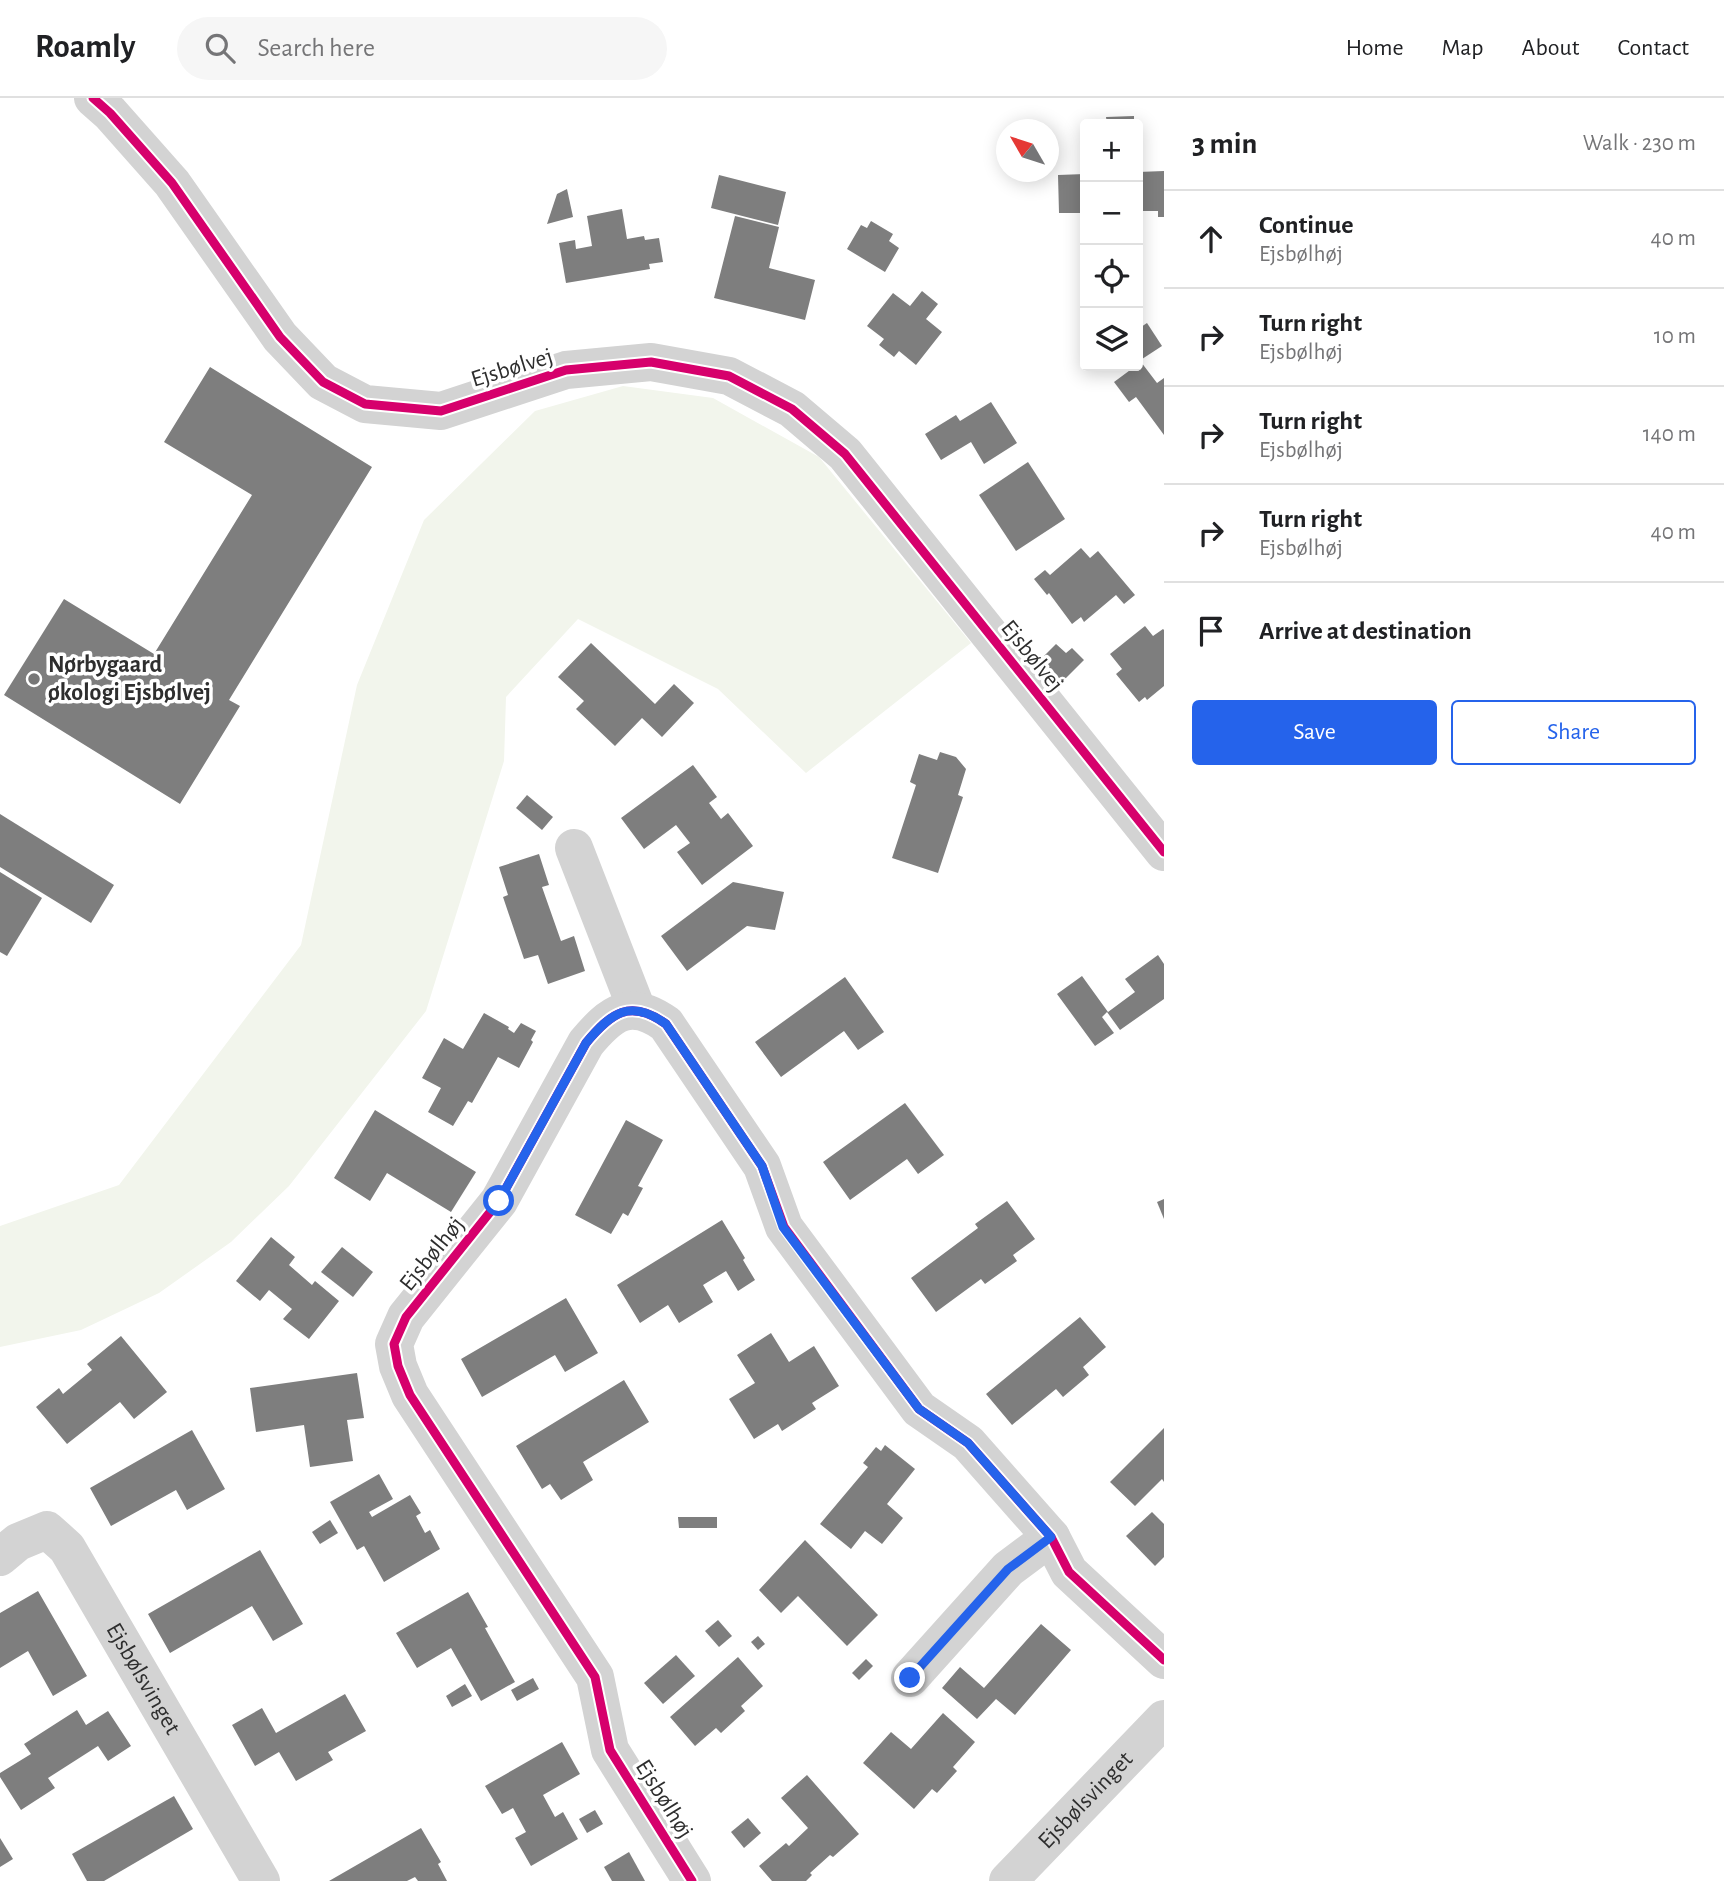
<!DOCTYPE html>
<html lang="en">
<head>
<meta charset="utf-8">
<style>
	body { margin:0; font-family:"Alegreya Sans",sans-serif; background:#f6f6f6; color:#202124 }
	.controls { position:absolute; right:21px; top:21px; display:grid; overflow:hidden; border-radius:7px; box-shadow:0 4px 18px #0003 }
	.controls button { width:63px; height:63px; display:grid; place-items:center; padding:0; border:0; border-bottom:2px solid #e0e0e0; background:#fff; color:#202124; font:35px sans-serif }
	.compass { position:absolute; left:996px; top:21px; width:63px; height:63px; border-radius:50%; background:#fff; box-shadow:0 4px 18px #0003; rotate:309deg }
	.stop { position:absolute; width:21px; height:21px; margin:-16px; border:5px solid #2563eb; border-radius:50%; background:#fff }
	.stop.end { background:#2563eb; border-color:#fff; box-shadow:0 2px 7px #0008 }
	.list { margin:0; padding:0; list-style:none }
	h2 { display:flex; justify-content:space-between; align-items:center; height:91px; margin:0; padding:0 28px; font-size:30px }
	h2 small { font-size:23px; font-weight:400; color:#757577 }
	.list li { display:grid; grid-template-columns:46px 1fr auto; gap:21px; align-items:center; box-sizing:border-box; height:98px; padding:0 28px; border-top:2px solid #e0e0e0 }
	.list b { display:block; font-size:26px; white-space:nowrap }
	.list p { margin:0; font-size:23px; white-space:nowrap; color:#757577 }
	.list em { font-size:23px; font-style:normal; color:#757577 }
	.actions { display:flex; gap:14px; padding:21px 28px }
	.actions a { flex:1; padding:16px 0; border:2px solid #2563eb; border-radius:7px; text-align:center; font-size:24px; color:#2563eb }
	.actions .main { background:#2563eb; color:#fff }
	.icon { flex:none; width:38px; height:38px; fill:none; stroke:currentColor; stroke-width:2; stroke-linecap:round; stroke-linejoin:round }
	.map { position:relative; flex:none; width:1164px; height:1783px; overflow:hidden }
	header { display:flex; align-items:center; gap:42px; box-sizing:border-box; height:98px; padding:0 35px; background:#fff; border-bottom:2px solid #e0e0e0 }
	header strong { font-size:33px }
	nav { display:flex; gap:38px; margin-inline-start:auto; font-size:24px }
	.search { width:490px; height:63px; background:#f6f6f6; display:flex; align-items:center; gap:18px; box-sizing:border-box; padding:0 24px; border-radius:38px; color:#757577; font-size:26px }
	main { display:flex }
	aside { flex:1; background:#fff }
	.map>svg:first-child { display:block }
</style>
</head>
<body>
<header>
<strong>Roamly</strong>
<div class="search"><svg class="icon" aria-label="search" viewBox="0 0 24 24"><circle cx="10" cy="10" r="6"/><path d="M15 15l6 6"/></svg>Search here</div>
<nav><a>Home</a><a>Map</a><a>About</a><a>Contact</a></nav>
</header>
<main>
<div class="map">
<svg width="1164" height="1783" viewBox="0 0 1164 1783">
	<rect width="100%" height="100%" fill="#fff"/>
	<path fill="#f2f5ec" d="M623 288 713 300 819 359 971 545 806 675 718 591 578 521 506 599 504 663 426 913 289 1088 231 1144 159 1195 81 1232 0 1249V1128L119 1087 301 847 357 587 424 422 535 313Z"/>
	<g fill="#7e7e7e">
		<path d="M1134 18V26H1107L1106 19Z"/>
		<path d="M1164 73V119H1158V113H1138V74Z"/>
		<path d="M1085 76V133H1083L1082 115H1059L1058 77Z"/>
		<path d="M719 77 786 94 778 127 711 110Z"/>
		<path d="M567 91 573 119 547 126 557 96Z"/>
		<path d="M622 111 627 141 644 138 645 142 659 140 663 164 649 166 650 171 566 185 559 145 575 142 576 151 592 148 587 118Z"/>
		<path d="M735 118 779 129 769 170 815 182 805 222 714 200Z"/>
		<path d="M871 123 893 136 889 143 899 150 885 174 847 151 861 127 867 130Z"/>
		<path d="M922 193 938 206 926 221 942 234 916 267 899 253 894 259 879 247 884 241 867 228 893 195 910 208Z"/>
		<path d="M1147 225 1162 248 1139 263 1138 231Z"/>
		<path d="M1141 264 1157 285 1164 280V337L1136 299 1129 304 1114 284Z"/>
		<path d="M210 269 372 369 229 602 240 608 180 706 4 597 64 501 154 556 252 397 164 344Z"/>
		<path d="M991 304 1017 345 984 366 971 344 941 362 925 336 956 317 960 323Z"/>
		<path d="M1028 364 1065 421 1016 453 979 397Z"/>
		<path d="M1081 450 1090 460 1098 453 1135 497 1124 506 1116 497 1084 524 1081 519 1072 526 1049 495 1047 497 1034 481 1045 472 1050 477Z"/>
		<path d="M1145 528 1153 538 1163 531 1164 532V588L1147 602 1145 599 1139 604 1116 576 1122 571 1110 556Z"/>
		<path d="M591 545 655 606 674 586 694 605 662 639 642 620 615 648 576 611 584 603 558 579Z"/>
		<path d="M1056 546 1066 555 1072 550 1084 562 1061 585 1039 563Z"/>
		<path d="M940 654 956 659 966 671 958 697 963 699 938 775 892 760 916 687 910 684 919 656 937 662Z"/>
		<path d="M693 667 717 699 709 705 721 721 728 715 753 748 702 787 677 754 690 745 676 727 644 751 621 720Z"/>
		<path d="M527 697 553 719 542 732 516 710Z"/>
		<path d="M0 716 114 787 91 825 0 769Z"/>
		<path d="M539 756 549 787 542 789 561 843 574 838 585 873 548 886 538 857 524 861 503 799 508 797 499 769Z"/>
		<path d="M0 774 42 800 7 858 0 854Z"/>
		<path d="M733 784 784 794 775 832 747 828 687 873 661 838Z"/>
		<path d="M1158 857 1164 866V901L1120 932 1107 914 1102 919 1114 935 1095 948 1057 896 1082 878 1108 914 1135 894 1125 881Z"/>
		<path d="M845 879 884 934 858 952 844 933 781 979 755 944Z"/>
		<path d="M484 915 509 929 508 931 514 935 521 925 536 933 531 942 533 944 519 970 498 959 472 1005 468 1003 453 1028 428 1014 441 990 422 980 444 940 463 951Z"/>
		<path d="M905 1005 944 1057 918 1076 907 1061 850 1102 823 1064Z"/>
		<path d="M375 1012 476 1074 451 1114 387 1075 370 1103 334 1080Z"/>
		<path d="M626 1022 663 1042 638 1088 643 1090 628 1118 623 1115 611 1136 575 1117Z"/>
		<path d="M1164 1101V1121L1157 1104Z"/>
		<path d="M1007 1103 1035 1141 1013 1157 1017 1163 985 1186 981 1181 936 1214 911 1180 978 1130 975 1126Z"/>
		<path d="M722 1122 745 1160 743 1162 755 1182 738 1193 726 1173 703 1187 713 1204 679 1225 668 1207 640 1225 617 1187Z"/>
		<path d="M271 1139 295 1159 289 1167 312 1187 315 1183 339 1203 309 1241 283 1221 292 1211 269 1192 260 1203 236 1183Z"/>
		<path d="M342 1149 373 1174 353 1199 321 1174Z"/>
		<path d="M566 1200 598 1255 565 1274 555 1257 482 1299 461 1261Z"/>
		<path d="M1080 1219 1106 1249 1083 1269 1089 1277 1063 1299 1056 1291 1012 1327 986 1296Z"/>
		<path d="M771 1235 789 1264 814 1248 839 1288 812 1305 816 1311 782 1333 778 1326 754 1341 729 1301 755 1285 737 1257Z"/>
		<path d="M121 1238 167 1294 134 1321 120 1304 67 1346 36 1309 59 1290 63 1296 92 1272 87 1266Z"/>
		<path d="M357 1275 364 1320 347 1322 353 1363 310 1369 304 1327 256 1334 250 1290Z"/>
		<path d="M624 1282 649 1324 583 1364 593 1382 561 1402 550 1386 542 1391 516 1348Z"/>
		<path d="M1164 1330V1384L1162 1381 1135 1408 1110 1384Z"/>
		<path d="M192 1332 225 1391 187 1412 176 1392 111 1428 90 1390Z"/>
		<path d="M885 1347 915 1371 887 1406 903 1420 882 1446 865 1433 851 1451 820 1426 868 1369 863 1365 876 1349 881 1353Z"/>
		<path d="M379 1376 393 1401 369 1414 372 1419 410 1397 421 1415 416 1418 425 1435 430 1432 440 1451 384 1484 364 1448 357 1452 330 1404Z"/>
		<path d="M1152 1414 1164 1426V1459L1155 1468 1126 1438Z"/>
		<path d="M678 1419H717V1430H679Z"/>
		<path d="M330 1422 338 1435 320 1446 312 1434Z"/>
		<path d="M805 1442 878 1517 847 1548 798 1498 781 1515 759 1492Z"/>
		<path d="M260 1452 303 1526 273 1543 252 1508 170 1555 148 1516Z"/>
		<path d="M38 1493 87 1578 53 1598 28 1553 0 1570V1515Z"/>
		<path d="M468 1494 488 1529 485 1530 515 1584 481 1603 451 1550 417 1570 396 1535Z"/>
		<path d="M718 1522 732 1538 719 1549 705 1533Z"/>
		<path d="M1041 1526 1071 1552 1015 1617 996 1601 977 1621 942 1590 960 1569 984 1590Z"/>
		<path d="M758 1538 765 1546 758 1552 751 1544Z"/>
		<path d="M676 1557 695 1578 663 1606 644 1585Z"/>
		<path d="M738 1559 763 1588 741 1608 745 1613 721 1635 716 1630 695 1648 670 1619Z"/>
		<path d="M866 1561 873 1568 859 1582 852 1575Z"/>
		<path d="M533 1580 539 1591 517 1603 511 1592Z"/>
		<path d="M465 1586 472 1598 452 1609 446 1598Z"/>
		<path d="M345 1596 366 1633 328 1654 333 1662 296 1683 279 1654 255 1668 232 1627 262 1610 276 1635Z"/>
		<path d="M77 1612 86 1627 108 1613 131 1648 108 1663 98 1648 48 1680 55 1690 21 1712 0 1679V1675L31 1656 24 1646Z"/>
		<path d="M943 1615 975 1644 953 1669 957 1673 937 1695 932 1691 914 1711 863 1665 891 1634 911 1651Z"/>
		<path d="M562 1644 580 1676 543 1697 555 1719 563 1714 578 1741 531 1768 515 1740 526 1734 513 1710 502 1716 485 1688Z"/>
		<path d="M807 1677 859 1736 833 1759 830 1757 810 1775 812 1777 806 1783H772L759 1768 786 1745 789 1748 808 1730 781 1700Z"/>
		<path d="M174 1698 193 1731 104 1783H87L72 1756Z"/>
		<path d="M595 1712 603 1726 587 1735 579 1721Z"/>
		<path d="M748 1720 761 1735 744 1750 731 1734Z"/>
		<path d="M421 1730 441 1764 438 1766 447 1783H418L415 1779 407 1783H329Z"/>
		<path d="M0 1740 13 1761 0 1769Z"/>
		<path d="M629 1754 645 1783H612L604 1769Z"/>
	</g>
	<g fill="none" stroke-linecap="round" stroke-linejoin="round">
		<g stroke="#d3d3d3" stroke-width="38">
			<path d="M93 0 110 15 172 85 280 239 323 284 365 306 441 313 566 272 651 264 729 278 792 311 845 356 1164 754"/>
			<path d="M574 750 637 912"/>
			<path id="s1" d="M0 1459 18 1444 47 1432 67 1450 261 1783"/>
			<path d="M910 1580 1008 1471 1051 1439"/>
			<path d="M692 1783 610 1652 595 1579 410 1297 398 1268 394 1246 406 1219 499 1103 586 945C611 915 630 900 666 926L762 1068 784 1129 919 1311 968 1345 1051 1439 1069 1474 1164 1562"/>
			<path id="s2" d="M1008 1783 1164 1621"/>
		</g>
		<defs>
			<g id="cycleway">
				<path d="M93 0 110 15 172 85 280 239 323 284 365 306 441 313 566 272 651 264 729 278 792 311 845 356 1164 754"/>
				<path d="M692 1783 610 1652 595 1579 410 1297 398 1268 394 1246 406 1219 499 1103 586 945C611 915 630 900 666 926L762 1068 784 1129 919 1311 968 1345 1051 1439 1069 1474 1164 1562"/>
			</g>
		</defs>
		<use href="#cycleway" stroke="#fff" stroke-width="13"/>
		<use href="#cycleway" stroke="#d6006c" stroke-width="9"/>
	</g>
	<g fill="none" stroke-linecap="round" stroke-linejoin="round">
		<path stroke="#2563eb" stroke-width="9" d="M499 1103 586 945C611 915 630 900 666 926L762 1068 783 1129 919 1311 968 1345 1051 1439 1008 1471 910 1580"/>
	</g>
	<circle fill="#777" stroke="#fff" stroke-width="2.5" cx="34" cy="581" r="7"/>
	<g text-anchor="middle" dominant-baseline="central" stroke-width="7" stroke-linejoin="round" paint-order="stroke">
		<g font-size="24" fill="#2e2e2e" stroke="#fff">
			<text transform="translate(512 270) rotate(-17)">Ejsbølvej</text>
			<text transform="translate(1032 558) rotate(51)">Ejsbølvej</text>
			<text transform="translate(432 1156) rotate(-51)">Ejsbølhøj</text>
			<text stroke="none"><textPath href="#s1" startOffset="233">Ejsbølsvinget</textPath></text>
			<text transform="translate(664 1701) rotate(58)">Ejsbølhøj</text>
			<text stroke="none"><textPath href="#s2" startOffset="112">Ejsbølsvinget</textPath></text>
		</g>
		<g font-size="24" font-weight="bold" fill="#2e2e2e" stroke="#fff" text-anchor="start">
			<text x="48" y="567">Nørbygaard<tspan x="48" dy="28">økologi Ejsbølvej</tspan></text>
		</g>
	</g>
</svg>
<div class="controls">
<button>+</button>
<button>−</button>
<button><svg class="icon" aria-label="locate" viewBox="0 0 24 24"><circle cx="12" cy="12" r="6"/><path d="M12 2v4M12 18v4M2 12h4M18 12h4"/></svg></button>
<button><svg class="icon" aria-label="layers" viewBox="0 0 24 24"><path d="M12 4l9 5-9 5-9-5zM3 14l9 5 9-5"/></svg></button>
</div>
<svg class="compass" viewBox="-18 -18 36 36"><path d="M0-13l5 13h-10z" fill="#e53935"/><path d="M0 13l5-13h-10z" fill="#757577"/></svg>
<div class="stop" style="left:499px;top:1103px"></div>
<div class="stop end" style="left:910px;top:1580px"></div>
</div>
<aside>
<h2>3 min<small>Walk · 230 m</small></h2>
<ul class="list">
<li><svg class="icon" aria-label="ahead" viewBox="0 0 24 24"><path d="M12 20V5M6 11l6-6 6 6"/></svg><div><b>Continue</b><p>Ejsbølhøj</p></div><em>40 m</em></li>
<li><svg class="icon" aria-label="right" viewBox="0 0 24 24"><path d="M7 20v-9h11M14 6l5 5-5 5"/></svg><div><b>Turn right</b><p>Ejsbølhøj</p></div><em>10 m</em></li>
<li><svg class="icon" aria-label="right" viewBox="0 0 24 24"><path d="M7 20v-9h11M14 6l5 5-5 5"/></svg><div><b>Turn right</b><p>Ejsbølhøj</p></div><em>140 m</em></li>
<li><svg class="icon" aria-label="right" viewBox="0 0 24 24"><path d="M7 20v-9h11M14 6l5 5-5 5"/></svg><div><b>Turn right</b><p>Ejsbølhøj</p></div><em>40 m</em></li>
<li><svg class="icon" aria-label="arrive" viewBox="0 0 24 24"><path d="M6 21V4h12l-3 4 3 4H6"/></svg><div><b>Arrive at destination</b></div></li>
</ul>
<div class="actions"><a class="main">Save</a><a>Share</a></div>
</aside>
</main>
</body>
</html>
